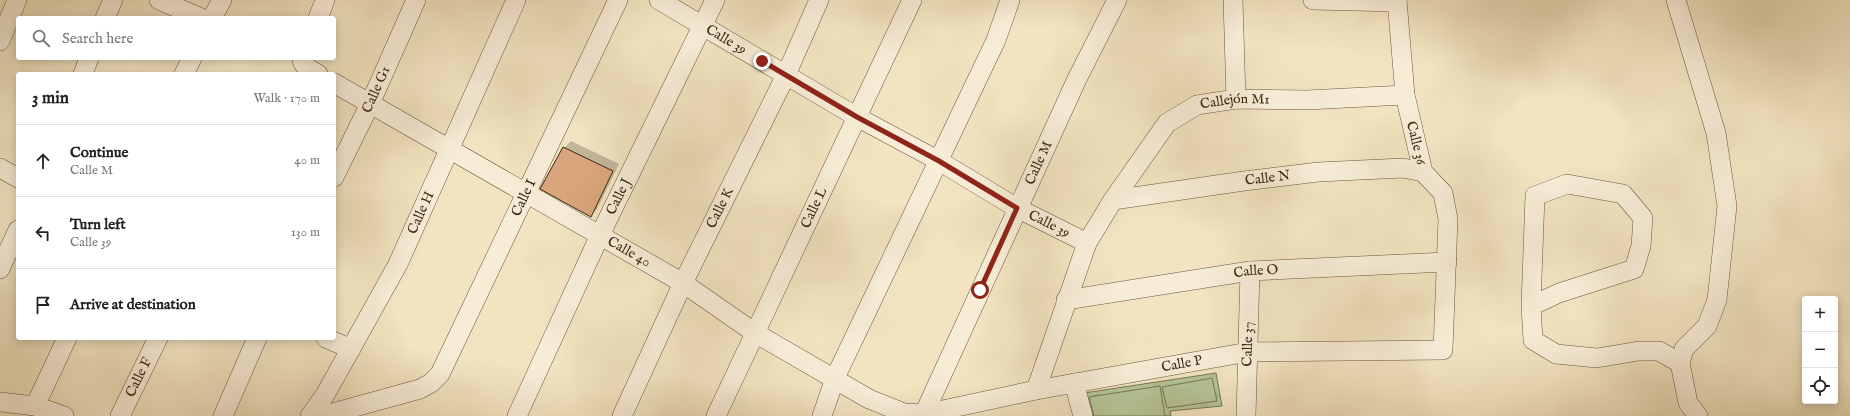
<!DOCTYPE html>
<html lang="en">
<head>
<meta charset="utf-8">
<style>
	body { margin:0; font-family:"IM FELL English",serif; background:#f6f6f6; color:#222 }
	.controls { position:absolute; right:12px; bottom:12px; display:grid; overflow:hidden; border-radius:4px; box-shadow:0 2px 10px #0003 }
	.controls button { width:36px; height:36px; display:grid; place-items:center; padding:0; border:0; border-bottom:1px solid #e0e0e0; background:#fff; color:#222; font:20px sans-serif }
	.stop { position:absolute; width:12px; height:12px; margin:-9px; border:3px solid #8f2418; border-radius:50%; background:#fff }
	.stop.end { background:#8f2418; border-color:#fff; box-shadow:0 1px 4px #0008 }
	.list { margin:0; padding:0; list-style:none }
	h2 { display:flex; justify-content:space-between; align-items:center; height:52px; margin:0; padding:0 16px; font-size:17px }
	h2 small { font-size:13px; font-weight:400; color:#767676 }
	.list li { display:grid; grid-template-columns:26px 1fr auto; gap:12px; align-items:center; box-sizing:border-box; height:72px; padding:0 16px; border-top:1px solid #e0e0e0 }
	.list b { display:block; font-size:15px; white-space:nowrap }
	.list p { margin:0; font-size:13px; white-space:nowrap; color:#767676 }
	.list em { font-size:13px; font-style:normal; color:#767676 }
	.icon { flex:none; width:22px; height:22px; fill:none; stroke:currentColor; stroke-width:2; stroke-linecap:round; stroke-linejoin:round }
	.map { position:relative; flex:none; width:1850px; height:416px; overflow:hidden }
	.search { position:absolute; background:#fff; box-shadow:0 2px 10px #0003; left:16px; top:16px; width:320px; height:44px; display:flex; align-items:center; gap:10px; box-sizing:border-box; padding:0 14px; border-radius:4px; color:#767676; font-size:15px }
	.panel { position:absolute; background:#fff; box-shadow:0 2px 10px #0003; left:16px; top:72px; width:320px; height:268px; border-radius:4px }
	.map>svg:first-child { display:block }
</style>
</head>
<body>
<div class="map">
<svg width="1850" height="416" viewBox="0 0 1850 416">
	<defs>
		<pattern id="grass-tufts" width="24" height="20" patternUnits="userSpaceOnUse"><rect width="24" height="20" fill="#b5c597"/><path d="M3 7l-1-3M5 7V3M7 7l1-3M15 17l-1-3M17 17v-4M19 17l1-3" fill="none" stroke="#9da981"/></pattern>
	</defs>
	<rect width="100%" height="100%" fill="#f2e4c1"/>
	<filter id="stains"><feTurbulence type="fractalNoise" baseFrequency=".005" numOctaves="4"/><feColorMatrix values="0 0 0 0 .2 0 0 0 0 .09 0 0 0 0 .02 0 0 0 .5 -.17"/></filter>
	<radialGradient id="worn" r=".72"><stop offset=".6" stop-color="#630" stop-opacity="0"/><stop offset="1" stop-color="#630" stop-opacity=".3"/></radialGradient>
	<path fill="url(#grass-tufts)" stroke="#797655" d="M1216 373 1222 406 1170 411 1171 416H1089L1084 393Z"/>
	<g fill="#b5c597" stroke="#797655">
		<path d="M1212 378 1217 401 1167 408 1162 387Z"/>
		<path d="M1160 386 1165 416H1094L1089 397Z"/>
	</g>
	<path fill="#0003" d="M571 141 619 164 597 209 591 216 564 148Z"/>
	<path fill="#daa67e" stroke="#3d2713" d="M563 147 613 171 591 217 540 189Z"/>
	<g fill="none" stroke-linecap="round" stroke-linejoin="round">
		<defs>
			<g id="minor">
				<path d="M159 0 201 18"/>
				<path id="s1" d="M659 0 857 117 939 161 1017 208 1087 243"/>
				<path d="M1233 0 1236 99"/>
				<path d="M1313 0 1397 2"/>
				<path d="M1676 0 1716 133 1727 206 1717 300 1707 326 1684 349 1680 363 1688 403 1698 416"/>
				<path d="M105 18 113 0"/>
				<path d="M212 18 222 0"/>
				<path d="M318 18 325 0"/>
				<path d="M0 41 17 0"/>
				<path d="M302 58C302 67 311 70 318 74"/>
				<path d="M83 74 89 58"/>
				<path d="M184 74 192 58"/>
				<path id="s2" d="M334 83 683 283 755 333 869 399 904 413 924 414 1036 390 1248 352 1443 350 1448 219 1443 193 1423 172 1405 95 1397 0"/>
				<path d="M0 168 18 178"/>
				<path id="s3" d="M334 177 370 104 416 0"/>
				<path id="s4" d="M1113 200 1244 181 1318 172 1403 168 1423 172"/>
				<path d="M0 269 18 230"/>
				<path id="s5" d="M1066 300 1250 271 1447 262"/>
				<path d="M1531 306 1559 293 1634 269 1641 246 1643 218 1623 194 1567 184 1535 196 1531 306 1533 340 1556 354 1597 358 1639 351H1659L1680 363"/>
				<path d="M326 338 351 349"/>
				<path d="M1074 383 1083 416"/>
				<path id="s6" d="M1036 390 1087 243 1113 200 1167 123 1197 105 1236 99 1307 100 1405 95"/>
				<path d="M0 402 35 406 64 416"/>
				<path d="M35 406 67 338"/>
				<path id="s7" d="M924 414 1077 79 1117 0"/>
				<path id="s8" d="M120 416 158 338"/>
				<path d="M223 416 257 338"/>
				<path id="s9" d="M310 416 325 395 398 264 516 0"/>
				<path id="s10" d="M322 416 420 389 431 383 440 374 618 0"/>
				<path id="s11" d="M517 416 600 235 715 0"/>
				<path id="s12" d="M622 416 683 283 786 75 819 0"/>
				<path id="s13" d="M716 416 912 0"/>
				<path d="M822 416 835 378 996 40 1010 0"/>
				<path id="s14" d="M1246 416 1250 271"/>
			</g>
		</defs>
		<use href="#minor" stroke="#6a563e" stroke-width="20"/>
		<use href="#minor" stroke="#f7edd7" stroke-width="19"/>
	</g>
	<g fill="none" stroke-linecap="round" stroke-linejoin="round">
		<path stroke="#8f2418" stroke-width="5" d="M762 61 857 117 939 161 1017 208 980 290"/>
	</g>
	<g text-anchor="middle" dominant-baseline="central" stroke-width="3" stroke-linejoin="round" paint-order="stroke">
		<g font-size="14" fill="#3d2713" stroke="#f7edd7">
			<text stroke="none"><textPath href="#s1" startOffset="78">Calle 39</textPath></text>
			<text stroke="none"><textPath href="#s3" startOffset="97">Calle G1</textPath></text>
			<text stroke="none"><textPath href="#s6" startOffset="373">Callejón M1</textPath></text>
			<text transform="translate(1416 143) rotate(76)">Calle 36</text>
			<text stroke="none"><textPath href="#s7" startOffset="276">Calle M</textPath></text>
			<text stroke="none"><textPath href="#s4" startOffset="156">Calle N</textPath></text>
			<text stroke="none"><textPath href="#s11" startOffset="242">Calle J</textPath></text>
			<text stroke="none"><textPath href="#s10" startOffset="322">Calle I</textPath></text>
			<text stroke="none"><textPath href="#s12" startOffset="230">Calle K</textPath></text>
			<text stroke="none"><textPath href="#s13" startOffset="230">Calle L</textPath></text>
			<text stroke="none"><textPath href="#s9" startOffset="232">Calle H</textPath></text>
			<text stroke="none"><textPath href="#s1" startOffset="450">Calle 39</textPath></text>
			<text stroke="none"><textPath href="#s2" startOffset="340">Calle 40</textPath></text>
			<text stroke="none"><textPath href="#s5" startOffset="192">Calle O</textPath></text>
			<text stroke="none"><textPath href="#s14" startOffset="72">Calle 37</textPath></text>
			<text stroke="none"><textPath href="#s2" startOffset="942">Calle P</textPath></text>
			<text stroke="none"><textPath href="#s8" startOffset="43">Calle F</textPath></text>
		</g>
	</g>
	<rect width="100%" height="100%" filter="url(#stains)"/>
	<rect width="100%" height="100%" fill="url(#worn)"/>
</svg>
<div class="controls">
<button>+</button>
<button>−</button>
<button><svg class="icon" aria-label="locate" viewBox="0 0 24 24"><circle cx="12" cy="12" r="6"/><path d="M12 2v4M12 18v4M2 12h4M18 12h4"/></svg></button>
</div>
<div class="stop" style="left:980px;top:290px"></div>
<div class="stop end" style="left:762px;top:61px"></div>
<div class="search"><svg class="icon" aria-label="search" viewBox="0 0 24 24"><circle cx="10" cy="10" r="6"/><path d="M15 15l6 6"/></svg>Search here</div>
<section class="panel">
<h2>3 min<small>Walk · 170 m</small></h2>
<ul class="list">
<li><svg class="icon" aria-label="ahead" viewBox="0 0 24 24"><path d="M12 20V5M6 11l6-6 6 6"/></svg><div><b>Continue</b><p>Calle M</p></div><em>40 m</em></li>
<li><svg class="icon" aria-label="left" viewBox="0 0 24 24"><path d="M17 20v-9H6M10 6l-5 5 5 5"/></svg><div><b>Turn left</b><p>Calle 39</p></div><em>130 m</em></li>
<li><svg class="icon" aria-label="arrive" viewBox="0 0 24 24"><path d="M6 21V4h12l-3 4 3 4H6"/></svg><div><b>Arrive at destination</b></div></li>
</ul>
</section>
</div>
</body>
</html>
